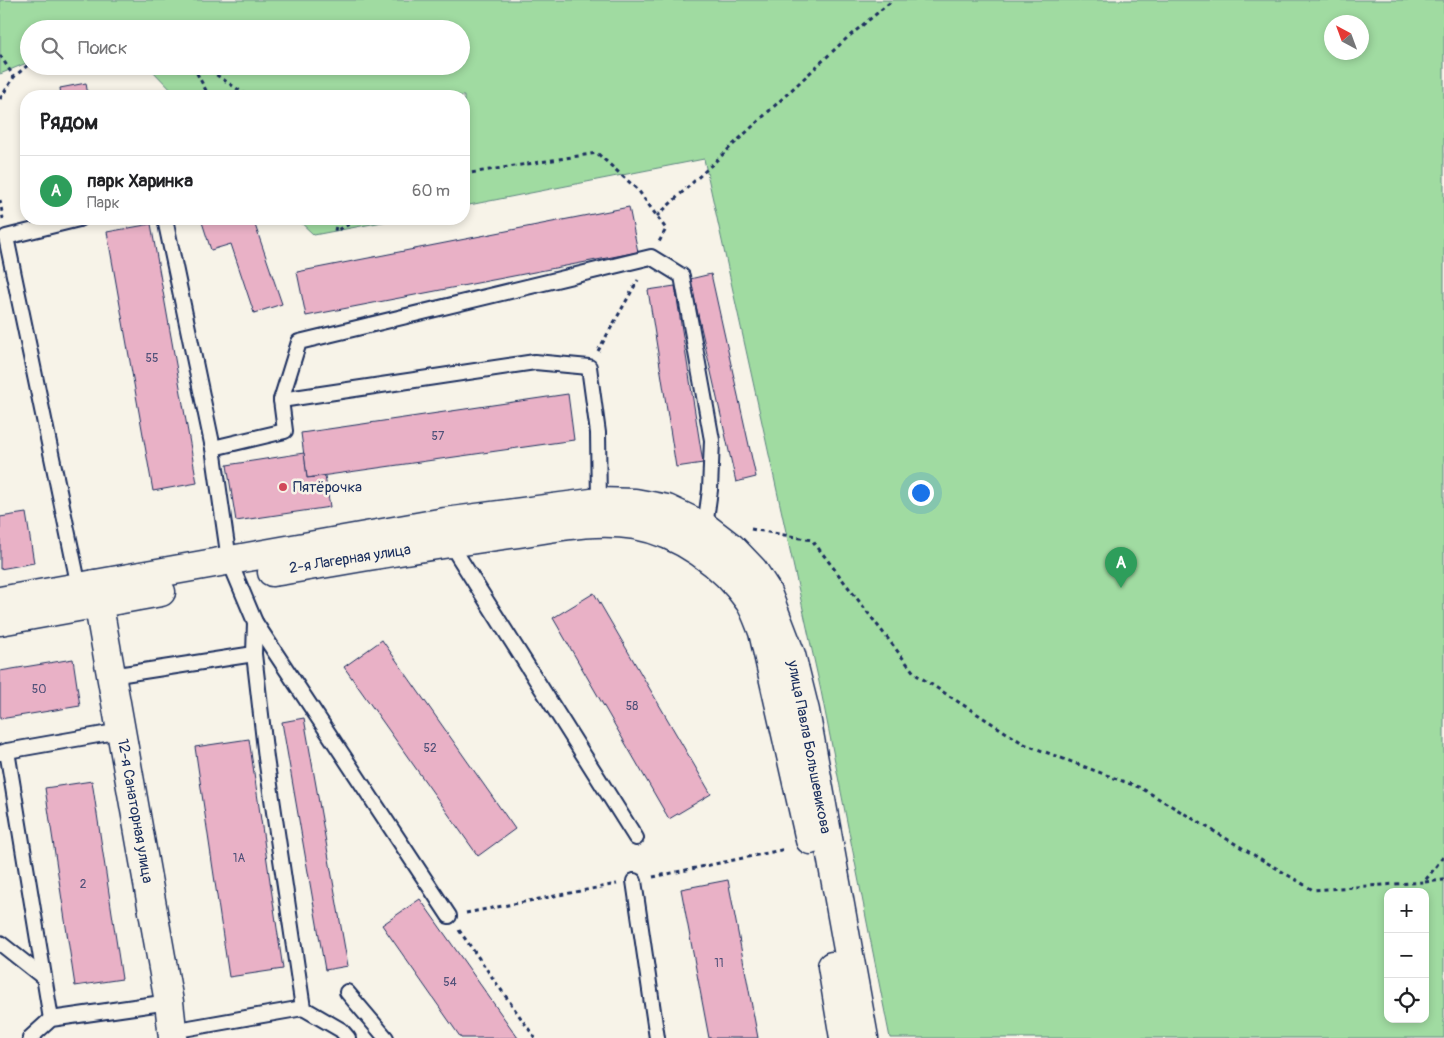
<!DOCTYPE html>
<html lang="ru">
<head>
<meta charset="utf-8">
<style>
	body { margin:0; font-family:Pangolin,sans-serif; background:#f6f6f6; color:#202124 }
	.controls { position:absolute; right:15px; bottom:15px; display:grid; overflow:hidden; border-radius:10px; box-shadow:0 2px 8px #0003 }
	.controls button { width:45px; height:45px; display:grid; place-items:center; padding:0; border:0; border-bottom:1px solid #e0e0e0; background:#fff; color:#202124; font:25px sans-serif }
	.compass { position:absolute; left:1324px; top:15px; width:45px; height:45px; border-radius:50%; background:#fff; box-shadow:0 2px 8px #0003; rotate:319deg }
	.you { position:absolute; left:920px; top:492px; width:18px; height:18px; margin:-12px; border:4px solid #fff; border-radius:50%; background:#1a73e8; box-shadow:0 0 0 8px #1a73e833 }
	.badge { display:grid; place-items:center; width:32px; height:32px; border-radius:50%; background:#111827; color:#fff; font-size:16px; font-weight:700 }
	.pin { position:absolute; translate:-50% -41px; filter:drop-shadow(0 1px 2px #0008) }
	.pin::after { content:''; position:absolute; top:26px; width:18px; height:15px; background:inherit; clip-path:polygon(0 0,100% 0,50% 100%) }
	.list { margin:0; padding:0; list-style:none }
	h2 { display:flex; justify-content:space-between; align-items:center; height:65px; margin:0; padding:0 20px; font-size:21px }
	h2 small { font-size:16px; font-weight:400; color:#757577 }
	.list li { display:grid; grid-template-columns:32px 1fr auto; gap:15px; align-items:center; box-sizing:border-box; height:70px; padding:0 20px; border-top:1px solid #e0e0e0 }
	.list b { display:block; font-size:19px; white-space:nowrap }
	.list p { margin:0; font-size:16px; white-space:nowrap; color:#757577 }
	.list em { font-size:16px; font-style:normal; color:#757577 }
	.icon { flex:none; width:28px; height:28px; fill:none; stroke:currentColor; stroke-width:2; stroke-linecap:round; stroke-linejoin:round }
	.map { position:relative; flex:none; width:1444px; height:1038px; overflow:hidden }
	.search { position:absolute; background:#fff; box-shadow:0 2px 8px #0003; left:20px; top:20px; width:450px; height:55px; display:flex; align-items:center; gap:12px; box-sizing:border-box; padding:0 18px; border-radius:28px; color:#757577; font-size:19px }
	.panel { position:absolute; background:#fff; box-shadow:0 2px 8px #0003; left:20px; top:90px; width:450px; height:135px; border-radius:20px }
	.map>svg:first-child { display:block }
</style>
</head>
<body>
<div class="map">
<svg width="1444" height="1038" viewBox="0 0 1444 1038">
	<rect width="100%" height="100%" fill="#f7f3e8"/>
	<filter id="ink" filterUnits="userSpaceOnUse"><feTurbulence type="fractalNoise" baseFrequency=".02" numOctaves="2"/><feDisplacementMap in="SourceGraphic" scale="10" xChannelSelector="R" yChannelSelector="G"/><feConvolveMatrix kernelMatrix="1 2 1 2 8 2 1 2 1" color-interpolation-filters="sRGB"/></filter>
	<g filter="url(#ink)">
		<g fill="#a0dba1" stroke="#5e8580" fill-rule="evenodd">
			<path d="M0 0H1444V1038H890L821 691 704 159 464 206V96H177L148 66H461V29H29V62L0 74ZM1332 22H1362V52H1332ZM1388 892H1425V1019H1388Z"/>
			<path d="M297 219H398L314 235Z"/>
		</g>
		<g fill="#e9b1c6" stroke="#1b2f5e">
			<path d="M86 83 88 96H61L60 88Z"/>
			<path d="M629 207 638 252 306 316 297 272Z"/>
			<path d="M201 219H253L282 304 254 313 231 244 211 250Z"/>
			<path d="M151 224 197 483 153 491 107 232Z"/>
			<path d="M711 274 756 477 736 482 690 279Z"/>
			<path d="M675 286 703 463 676 467 648 290Z"/>
			<path d="M568 394 574 440 307 478 301 433Z"/>
			<path d="M304 453 307 478 325 476 330 507 236 521 227 465Z"/>
			<path d="M26 513 34 563 0 569V517Z"/>
			<path d="M594 593 711 794 669 819 553 618Z"/>
			<path d="M382 640 515 829 478 856 344 667Z"/>
			<path d="M73 659 80 706 0 719V671Z"/>
			<path d="M304 718 348 966 325 970 282 722Z"/>
			<path d="M249 739 283 969 229 977 195 747Z"/>
			<path d="M92 781 122 979 75 986 45 788Z"/>
			<path d="M728 880 758 1038H709L681 889Z"/>
			<path d="M420 899 518 1038H461L382 925Z"/>
		</g>
		<g fill="none" stroke-linecap="round" stroke-linejoin="round">
			<defs>
				<g id="lane">
					<path d="M79 219 6 237 79 587"/>
					<path d="M165 219 213 448"/>
					<path d="M281 400 299 342 651 257 682 276 712 440 710 490 705 527"/>
					<path d="M448 540 636 838"/>
					<path d="M255 622 254 654 266 758 303 1008 341 1030 348 1038"/>
					<path d="M111 676 254 654"/>
					<path d="M7 751 121 731"/>
					<path d="M0 753 7 751 51 1019"/>
					<path d="M634 881 657 1038"/>
					<path d="M449 916 255 622 229 560 213 448 285 431 281 400 535 362 589 367 598 433 599 502"/>
					<path d="M0 943 43 977"/>
					<path d="M347 992 386 1038"/>
					<path d="M172 1031 303 1008"/>
					<path d="M30 1038 51 1019 169 1002"/>
				</g>
				<path id="street" d="M95 584 169 1002 173 1038"/>
				<g id="secondary">
					<path d="M272 572C352 559 431 545 511 534 552 528 594 518 635 525 680 533 724 564 749 601 755 609 759 622 763 632L810 840"/>
					<path d="M0 601 445 522 599 502 635 503 667 509 705 527 731 547 753 570 766 590 791 655 805 711 864 1038"/>
					<path d="M0 621 161 592"/>
					<path d="M832 966 844 1038"/>
				</g>
			</defs>
			<use href="#lane" stroke="#1b2f5e" stroke-width="18"/>
			<use href="#street" stroke="#1b2f5e" stroke-width="31"/>
			<use href="#secondary" stroke="#1b2f5e" stroke-width="31"/>
			<g stroke="#1b2f5e" stroke-width="3" stroke-dasharray="4 4" stroke-linecap="butt">
				<path d="M113 29 123 27 127 29"/>
				<path d="M0 55 14 77"/>
				<path d="M193 66 209 96"/>
				<path d="M203 66 248 96"/>
				<path d="M0 99 14 77 29 64"/>
				<path d="M464 174 597 153 638 190 666 229 659 242"/>
				<path d="M0 200 3 219"/>
				<path d="M657 216 847 38 893 0"/>
				<path d="M337 219 335 231 360 219"/>
				<path d="M598 351 638 280"/>
				<path d="M751 529 812 540 915 674 1024 744 1141 788 1313 890 1424 882 1444 856"/>
				<path d="M653 877 786 849"/>
				<path d="M1425 882 1444 880"/>
				<path d="M466 913 617 884"/>
				<path d="M459 930 535 1038"/>
			</g>
			<use href="#lane" stroke="#f7f3e8" stroke-width="14"/>
			<use href="#street" stroke="#f7f3e8" stroke-width="28"/>
			<use href="#secondary" stroke="#f7f3e8" stroke-width="28"/>
		</g>
	</g>
	<circle fill="#d1495b" stroke="#f7f3e8" stroke-width="2" cx="283" cy="487" r="5"/>
	<g text-anchor="middle" dominant-baseline="central" stroke-width="5" stroke-linejoin="round" paint-order="stroke">
		<g font-size="12" fill="#4e5078">
			<text x="152" y="358">55</text>
			<text x="438" y="436">57</text>
			<text x="39" y="689">50</text>
			<text x="632" y="706">58</text>
			<text x="430" y="748">52</text>
			<text x="239" y="858">1А</text>
			<text x="83" y="884">2</text>
			<text x="719" y="963">11</text>
			<text x="450" y="982">54</text>
		</g>
		<g font-size="15" fill="#1b2f5e" stroke="#f7f3e8" text-anchor="start">
			<text x="293" y="487">Пятёрочка</text>
		</g>
		<g font-size="15" fill="#1b2f5e" stroke="#f7f3e8">
			<text transform="translate(350 559) rotate(-9)">2-я Лагерная улица</text>
			<text transform="translate(809 747) rotate(79)">улица Павла Большевикова</text>
			<text transform="translate(135 811) rotate(80)">12-я Санаторная улица</text>
		</g>
	</g>
</svg>
<div class="controls">
<button>+</button>
<button>−</button>
<button><svg class="icon" aria-label="locate" viewBox="0 0 24 24"><circle cx="12" cy="12" r="6"/><path d="M12 2v4M12 18v4M2 12h4M18 12h4"/></svg></button>
</div>
<svg class="compass" viewBox="-18 -18 36 36"><path d="M0-13l5 13h-10z" fill="#e53935"/><path d="M0 13l5-13h-10z" fill="#757577"/></svg>
<div class="you"></div>
<div class="pin badge" style="left:1121px;top:588px;background:#2e9e5b">A</div>
<div class="search"><svg class="icon" aria-label="search" viewBox="0 0 24 24"><circle cx="10" cy="10" r="6"/><path d="M15 15l6 6"/></svg>Поиск</div>
<section class="panel">
<h2>Рядом<small></small></h2>
<ul class="list">
<li><span class="badge" style="background:#2e9e5b">A</span><div><b>парк Харинка</b><p>Парк</p></div><em>60 m</em></li>
</ul>
</section>
</div>
</body>
</html>
